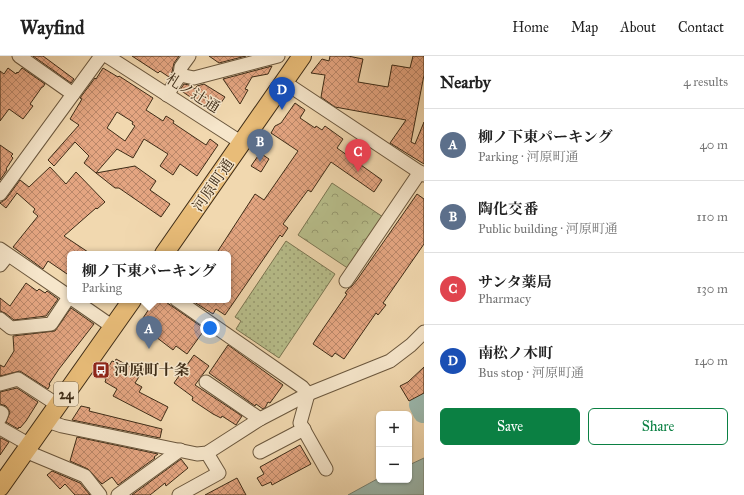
<!DOCTYPE html>
<html lang="en">
<head>
<meta charset="utf-8">
<style>
	body { margin:0; font-family:"IM FELL Great Primer","Noto Serif JP",serif; background:#f6f6f6; color:#222 }
	.controls { position:absolute; right:12px; bottom:12px; display:grid; overflow:hidden; border-radius:6px; box-shadow:0 1px 3px #0004 }
	.controls button { width:36px; height:36px; display:grid; place-items:center; padding:0; border:0; border-bottom:1px solid #e0e0e0; background:#fff; color:#222; font:20px sans-serif }
	.you { position:absolute; left:210px; top:272px; width:14px; height:14px; margin:-10px; border:3px solid #fff; border-radius:50%; background:#1a73e8; box-shadow:0 0 0 6px #1a73e833 }
	.badge { display:grid; place-items:center; width:26px; height:26px; border-radius:50%; background:#0b8043; color:#fff; font-size:13px; font-weight:700 }
	.pin { position:absolute; translate:-50% -33px; filter:drop-shadow(0 1px 2px #0008) }
	.pin::after { content:''; position:absolute; top:21px; width:14px; height:12px; background:inherit; clip-path:polygon(0 0,100% 0,50% 100%) }
	.popup { position:absolute; left:67px; top:195px; width:164px; height:52px; box-sizing:border-box; display:grid; place-content:center; border-radius:6px; background:#fff; filter:drop-shadow(0 1px 3px #0005); font-size:13px; white-space:nowrap; color:#767676 }
	.popup b { font-size:15px; color:#222 }
	.popup::after { content:''; position:absolute; left:50%; top:100%; margin-left:-8px; border:8px solid transparent; border-top-color:#fff }
	.list { margin:0; padding:0; list-style:none }
	h2 { display:flex; justify-content:space-between; align-items:center; height:52px; margin:0; padding:0 16px; font-size:17px }
	h2 small { font-size:13px; font-weight:400; color:#767676 }
	.list li { display:grid; grid-template-columns:26px 1fr auto; gap:12px; align-items:center; box-sizing:border-box; height:72px; padding:0 16px; border-top:1px solid #e0e0e0 }
	.list b { display:block; font-size:15px; white-space:nowrap }
	.list p { margin:0; font-size:13px; white-space:nowrap; color:#767676 }
	.list em { font-size:13px; font-style:normal; color:#767676 }
	.actions { display:flex; gap:8px; padding:12px 16px }
	.actions a { flex:1; padding:9px 0; border:1px solid #0b8043; border-radius:6px; text-align:center; font-size:14px; color:#0b8043 }
	.actions .main { background:#0b8043; color:#fff }
	.map { position:relative; flex:none; width:424px; height:439px; overflow:hidden }
	header { display:flex; align-items:center; gap:24px; box-sizing:border-box; height:56px; padding:0 20px; background:#fff; border-bottom:1px solid #e0e0e0 }
	header strong { font-size:19px }
	nav { display:flex; gap:22px; margin-inline-start:auto; font-size:14px }
	main { display:flex }
	aside { flex:1; background:#fff }
	.map>svg:first-child { display:block }
</style>
</head>
<body>
<header>
<strong>Wayfind</strong>
<nav><a>Home</a><a>Map</a><a>About</a><a>Contact</a></nav>
</header>
<main>
<div class="map">
<svg width="424" height="439" viewBox="0 0 424 439">
	<defs>
		<pattern id="forest-crowns" width="20" height="18" patternUnits="userSpaceOnUse"><rect width="20" height="18" fill="#b8bf8c"/><path d="M2 6a3 3 0 1 1 6 0M12 15a3 3 0 1 1 6 0" fill="none" stroke="#979b71"/></pattern>
		<pattern id="garden-dots" width="8" height="8" patternUnits="userSpaceOnUse"><rect width="8" height="8" fill="#b8bf8c"/><path d="M2 2h.1M6 6h.1" fill="none" stroke="#979b71" stroke-width="1.8" stroke-linecap="round"/></pattern>
		<pattern id="building-cross-hatch" width="8" height="8" patternUnits="userSpaceOnUse"><rect width="8" height="8" fill="#e4a581"/><path d="M0 0l8 8M0 8l8-8" fill="none" stroke="#ba8769"/></pattern>
	</defs>
	<rect width="100%" height="100%" fill="#f1d8af"/>
	<filter id="stains"><feTurbulence type="fractalNoise" baseFrequency=".005" numOctaves="4"/><feColorMatrix values="0 0 0 0 .2 0 0 0 0 .09 0 0 0 0 .02 0 0 0 .5 -.17"/></filter>
	<radialGradient id="worn" r=".72"><stop offset=".6" stop-color="#630" stop-opacity="0"/><stop offset="1" stop-color="#630" stop-opacity=".3"/></radialGradient>
	<path fill="url(#forest-crowns)" stroke="#7b7652" d="M332 127 383 161 349 213 298 179Z"/>
	<path fill="url(#garden-dots)" stroke="#7b7652" d="M286 185 335 218 279 302 236 273 241 265 235 261Z"/>
	<path fill="#9bb9af" stroke="#768172" d="M424 402V439H348L379 422V424H409V409Z"/>
	<g fill="none" stroke-linecap="round" stroke-linejoin="round">
		<path stroke="#9bb9af" stroke-width="20" d="M423 357 419 349 424 347"/>
	</g>
	<g fill="url(#building-cross-hatch)" stroke="#3e2c17" fill-rule="evenodd">
		<path d="M33 0H43L74 23 71 27Z"/>
		<path d="M132 0H179L174 7 172 16 169 21 160 15 158 17Z"/>
		<path d="M209 0H246L219 7Z"/>
		<path d="M330 0H348L363 3 358 26 388 31 392 9 410 12 413 0H424V19L411 86 415 88 424 66V108L390 87 406 64 335 51 321 41 325 19 311 17 322 3 329 5Z"/>
		<path d="M272 10 268 18 252 21 245 33 248 34 240 48 223 23Z"/>
		<path d="M8 12 16 18 17 16 18 17 22 12 45 28 43 31H42L30 48 33 50 23 63 9 53 0 65V15L4 18Z"/>
		<path d="M103 12 118 21 119 20 153 42 146 54 163 65 166 60 174 65 173 67 206 89 210 83 218 89 197 120 180 108 173 119 160 110 168 98 144 83 133 102 117 93 96 117 84 107 89 100 75 86 54 110 48 104 79 69 70 63 82 43 80 42 95 22 96 23ZM117 56 133 66 132 68 135 70 125 85 107 72Z"/>
		<path d="M184 28 189 29 195 33 197 30 204 28 225 41 214 57 180 34Z"/>
		<path d="M295 47 305 54 300 62 315 72 316 70 322 74 325 70 343 83 337 92 382 124 374 136 331 106 311 136 308 134 283 168 288 172 282 181 280 179 225 259 216 253 213 258 191 244H228V198H216L255 138 264 144 298 95 271 77 275 70 281 67Z"/>
		<path d="M0 89 13 98 11 100 13 102 6 113 7 114 0 124Z"/>
		<path d="M260 97 269 103 261 116 251 110Z"/>
		<path d="M135 110 156 125 150 134 170 148 161 161 119 132H115L96 117Z"/>
		<path d="M50 111 66 128 76 116 105 146 97 153 96 152 64 180 91 198H70V220L48 205 43 213 13 191 38 160 33 156 35 153 17 137 6 152 0 147 6 143 20 124 29 131Z"/>
		<path d="M417 138 424 143V188L383 247 386 249 378 259 376 257 344 303 335 297 332 301 313 288 316 283 347 238 345 237 348 233 352 230 357 224Z"/>
		<path d="M26 227 37 235 39 233 45 237 47 235 58 243 46 260 14 264 5 257 0 255V242L10 250Z"/>
		<path d="M155 244H163L205 273 187 298 176 290 173 294 139 268Z"/>
		<path d="M71 252 94 268 59 313 49 328 50 329 48 333 20 315 0 320V309L4 311 14 295 13 280 55 275Z"/>
		<path d="M228 289 283 329 270 347 268 346 265 352 263 353 256 348 255 350 209 317Z"/>
		<path d="M194 299 209 310 195 329 242 360 236 369 222 360 221 362 213 358 192 344 193 341 174 327Z"/>
		<path d="M116 303 131 311 134 307 144 313 135 327 142 331 139 336 168 351 161 365 113 340 117 333 105 326 106 323 103 321 112 305 115 306Z"/>
		<path d="M424 311V337L409 345 400 330 408 326Z"/>
		<path d="M17 332 38 346 26 365 20 372 19 371 18 373 6 366 10 356 6 350 0 348V336Z"/>
		<path d="M81 350 90 352 89 355 162 373 160 382 72 364Z"/>
		<path d="M77 381 158 398 154 401 155 402 118 429 112 421 102 428 88 413 70 405Z"/>
		<path d="M0 382H1L9 386 0 399Z"/>
		<path d="M300 389 311 408 272 429 271 426 262 430 257 422 264 418 260 411Z"/>
		<path d="M181 403 188 412 166 430 165 427 150 439H132Z"/>
		<path d="M52 415 80 427 90 439H75L65 428 60 433 47 419Z"/>
		<path d="M237 422 246 439H205Z"/>
	</g>
	<g fill="none" stroke-linecap="round" stroke-linejoin="round">
		<defs>
			<g id="minor">
				<path d="M19 0 73 38"/>
				<path d="M107 0 242 87"/>
				<path d="M180 19 194 22 278 0"/>
				<path d="M284 26 424 119"/>
				<path d="M167 39 180 19 181 11 189 0"/>
				<path d="M0 138 101 0"/>
				<path d="M0 193 70 241"/>
				<path d="M0 209 8 199"/>
				<path d="M346 225 420 116"/>
				<path d="M74 244 113 271"/>
				<path d="M177 244 302 331 308 338 300 367 326 413"/>
				<path d="M0 263 11 272 51 268 69 241"/>
				<path d="M206 326 260 363"/>
				<path d="M0 328 18 323 58 349"/>
				<path d="M0 356 2 357 0 362"/>
				<path d="M47 365 62 370 197 398 207 397 260 363 308 338 390 305 411 289 424 276"/>
				<path d="M0 372 30 389"/>
				<path d="M25 395 85 420 100 439"/>
				<path d="M260 396 304 373"/>
				<path d="M118 439 180 394"/>
				<path d="M179 439 219 417 207 397"/>
			</g>
			<g id="highway">
				<path d="M164 198 302 0"/>
				<path d="M0 431 132 244"/>
			</g>
		</defs>
		<use href="#minor" stroke="#6b573d" stroke-width="15"/>
		<use href="#highway" stroke="#3e2c17" stroke-width="20"/>
		<use href="#minor" stroke="#f6e6cb" stroke-width="13"/>
		<use href="#highway" stroke="#e8bc78" stroke-width="18"/>
	</g>
	<defs>
		<symbol id="bus-square" viewBox="-11 -11 22 22"><rect x="-9" y="-9" width="18" height="18" rx="4" fill="#8f2418" stroke="#f6e6cb"/><path d="M-5-6H5V4H4V6H2V4H-2V6H-4V4H-5ZM-3.5-4V0h7V-4ZM-3.5 1.2v1.5H-2V1.2ZM2 1.2v1.5H3.5V1.2Z" fill="#fff"/></symbol>
	</defs>
	<g fill-rule="evenodd">
		<use href="#bus-square" x="91" y="304" width="20" height="20"/>
	</g>
	<g text-anchor="middle" dominant-baseline="central" stroke-width="3" stroke-linejoin="round" paint-order="stroke">
		<rect fill="#f6e6cb" stroke="#75644d" stroke-width="1" x="54" y="326" width="24" height="24" rx="3"/>
		<g font-size="14" font-weight="bold" fill="#3e2c17">
			<text x="66" y="338">24</text>
		</g>
		<g font-size="15" fill="#3e2c17" stroke="#f6e6cb">
			<text transform="translate(193 37) rotate(32)">札ノ辻通</text>
			<text transform="translate(213 129) rotate(-55)">河原町通</text>
		</g>
		<g font-size="15" font-weight="bold" fill="#3e2c17" stroke="#f6e6cb" text-anchor="start">
			<text x="114" y="314">河原町十条</text>
		</g>
	</g>
	<rect width="100%" height="100%" filter="url(#stains)"/>
	<rect width="100%" height="100%" fill="url(#worn)"/>
</svg>
<div class="controls">
<button>+</button>
<button>−</button>
</div>
<div class="you"></div>
<div class="pin badge" style="left:149px;top:293px;background:#5c6f8a">A</div>
<div class="popup"><b>柳ノ下東パーキング</b>Parking</div>
<div class="pin badge" style="left:260px;top:106px;background:#5c6f8a">B</div>
<div class="pin badge" style="left:358px;top:116px;background:#e0444e">C</div>
<div class="pin badge" style="left:282px;top:54px;background:#1a4fb4">D</div>
</div>
<aside>
<h2>Nearby<small>4 results</small></h2>
<ul class="list">
<li><span class="badge" style="background:#5c6f8a">A</span><div><b>柳ノ下東パーキング</b><p>Parking · 河原町通</p></div><em>40 m</em></li>
<li><span class="badge" style="background:#5c6f8a">B</span><div><b>陶化交番</b><p>Public building · 河原町通</p></div><em>110 m</em></li>
<li><span class="badge" style="background:#e0444e">C</span><div><b>サンタ薬局</b><p>Pharmacy</p></div><em>130 m</em></li>
<li><span class="badge" style="background:#1a4fb4">D</span><div><b>南松ノ木町</b><p>Bus stop · 河原町通</p></div><em>140 m</em></li>
</ul>
<div class="actions"><a class="main">Save</a><a>Share</a></div>
</aside>
</main>
</body>
</html>
